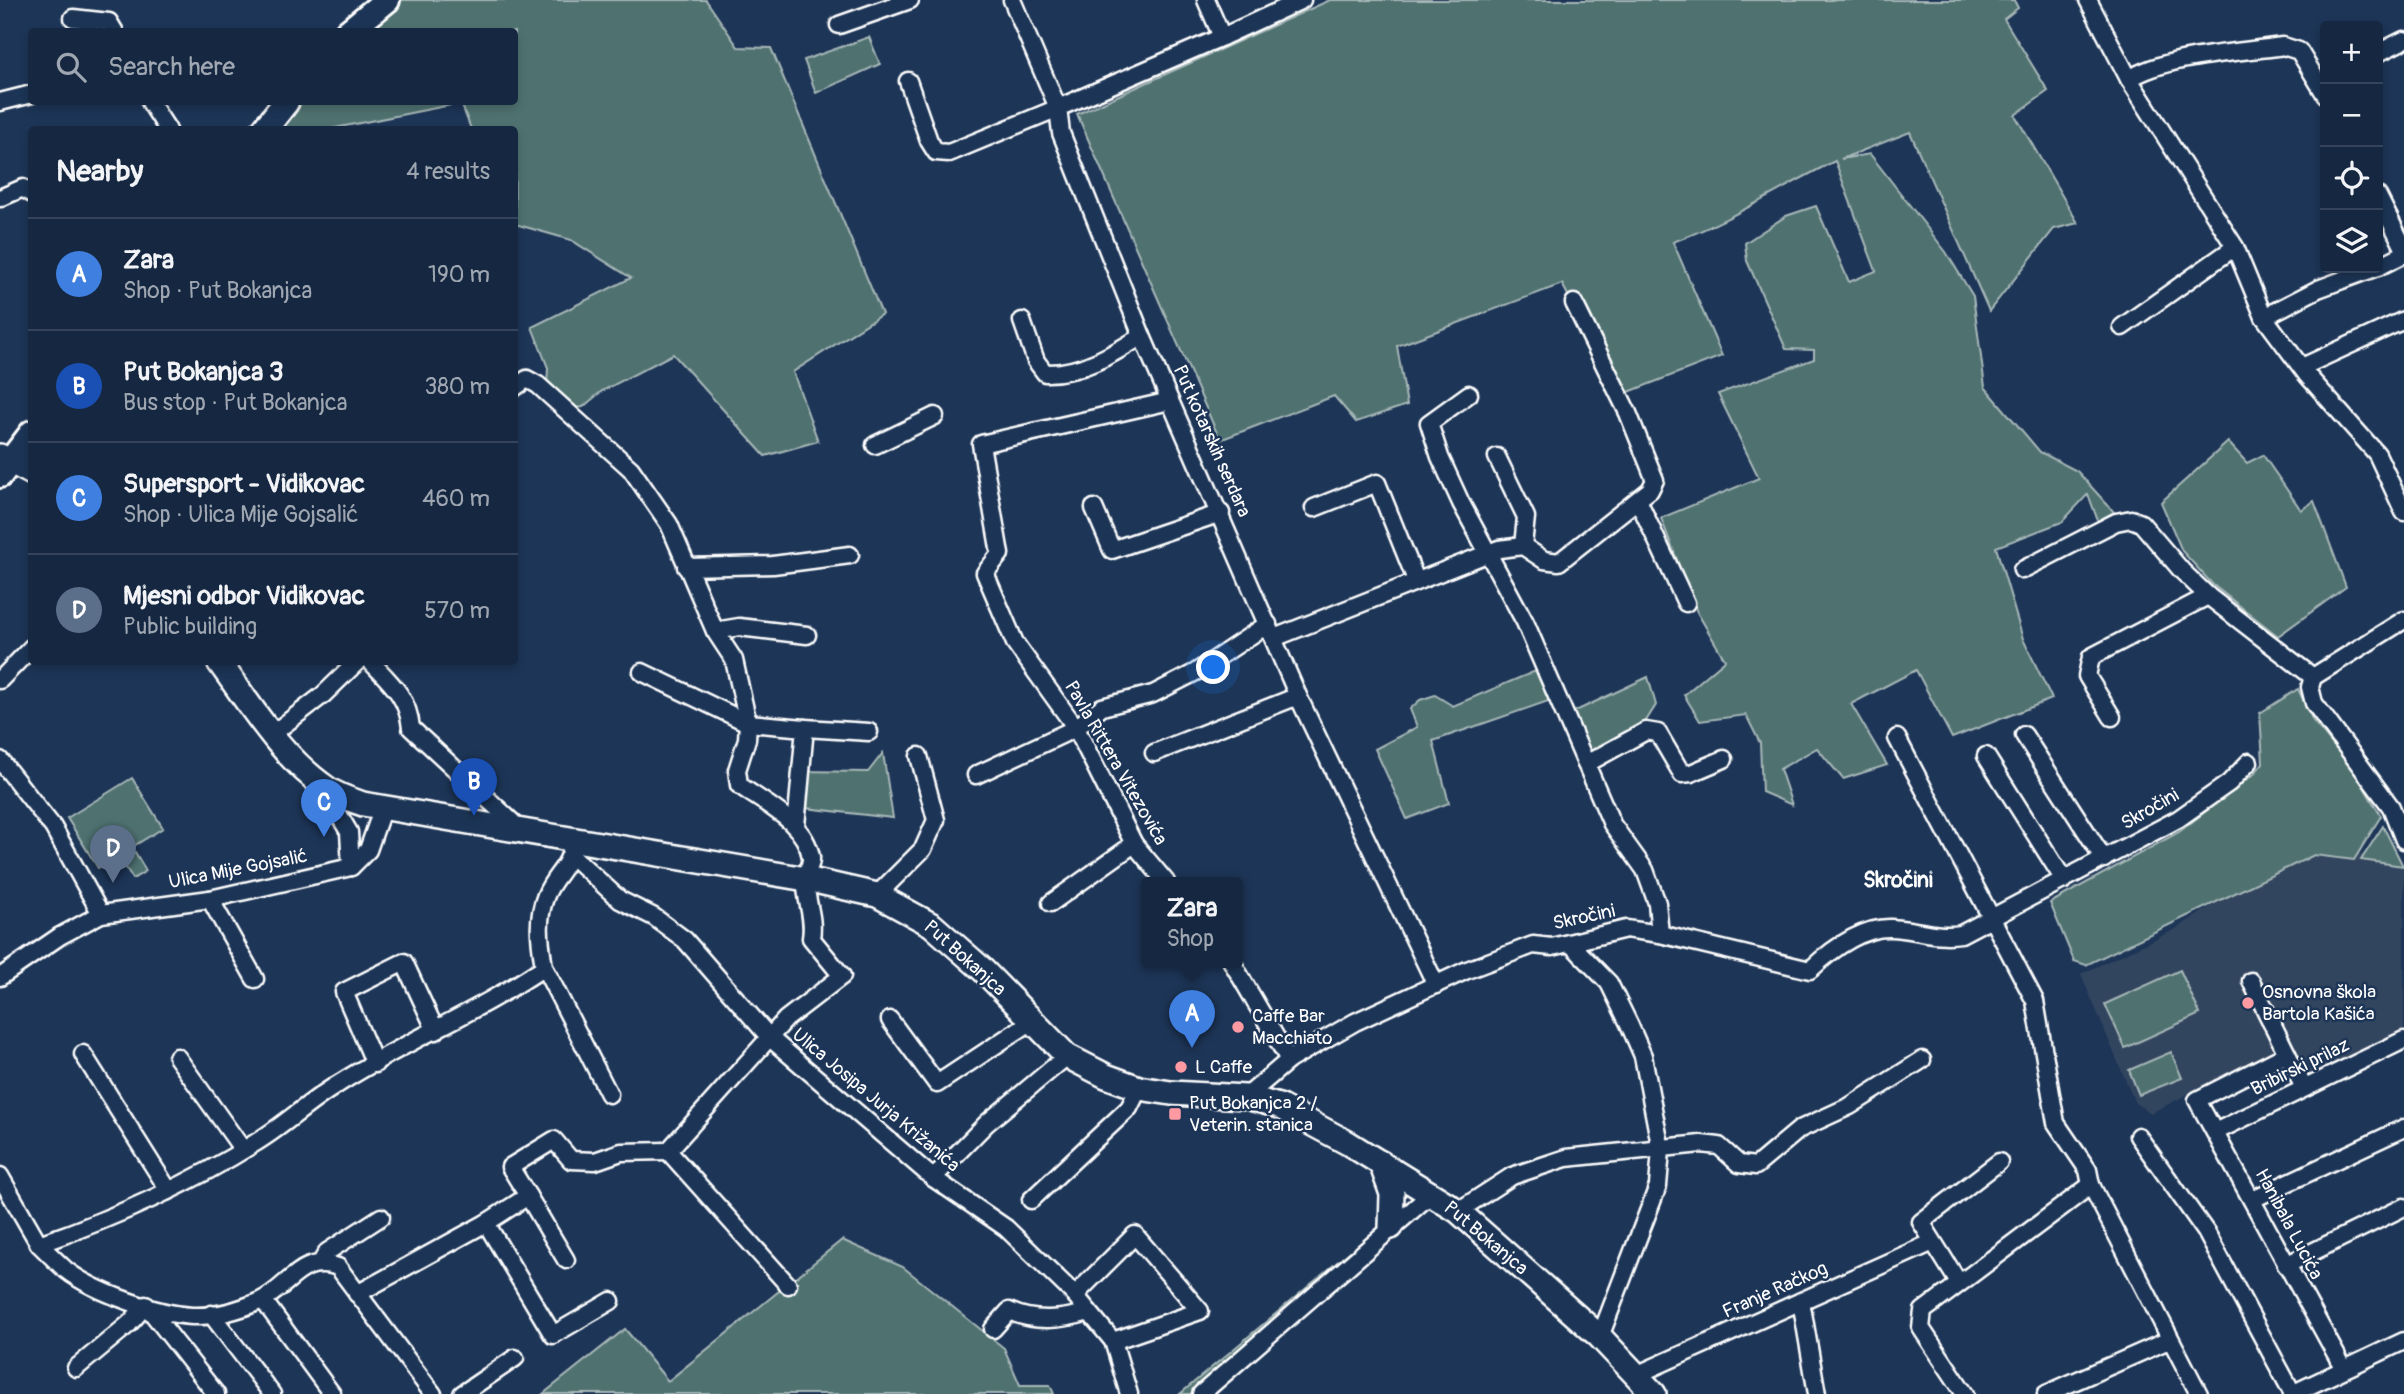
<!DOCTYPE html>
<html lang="en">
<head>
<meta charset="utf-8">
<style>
	body { margin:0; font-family:Pangolin,sans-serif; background:#1f3048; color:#f1f3f6 }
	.controls { position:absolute; right:21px; top:21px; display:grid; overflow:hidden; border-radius:7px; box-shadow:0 4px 10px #0003 }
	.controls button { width:63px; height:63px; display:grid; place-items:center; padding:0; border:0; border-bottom:2px solid #35445a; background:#162841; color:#f1f3f6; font:35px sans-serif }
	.you { position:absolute; left:1214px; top:668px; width:24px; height:24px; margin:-18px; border:5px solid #fff; border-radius:50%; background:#1a73e8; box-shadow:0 0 0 10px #1a73e833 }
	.badge { display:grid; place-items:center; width:46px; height:46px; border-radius:50%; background:#ff9aa2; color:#fff; font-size:23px; font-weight:700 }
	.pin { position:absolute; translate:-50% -58px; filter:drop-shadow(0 2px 4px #0008) }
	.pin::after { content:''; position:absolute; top:37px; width:24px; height:21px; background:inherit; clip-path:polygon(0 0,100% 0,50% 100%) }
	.popup { position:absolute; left:1141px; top:877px; width:102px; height:91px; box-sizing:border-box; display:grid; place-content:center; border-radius:7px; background:#162841; filter:drop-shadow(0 2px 5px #0005); font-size:23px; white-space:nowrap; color:#9ea6b1 }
	.popup b { font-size:26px; color:#f1f3f6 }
	.popup::after { content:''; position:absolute; left:50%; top:100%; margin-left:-14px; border:14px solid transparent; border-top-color:#162841 }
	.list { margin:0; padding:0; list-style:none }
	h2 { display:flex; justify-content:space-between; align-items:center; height:91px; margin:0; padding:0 28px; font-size:30px }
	h2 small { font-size:23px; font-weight:400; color:#9ea6b1 }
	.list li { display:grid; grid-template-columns:46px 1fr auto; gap:21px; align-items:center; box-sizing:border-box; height:112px; padding:0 28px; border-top:2px solid #35445a }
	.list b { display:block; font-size:26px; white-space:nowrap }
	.list p { margin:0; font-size:23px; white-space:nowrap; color:#9ea6b1 }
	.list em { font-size:23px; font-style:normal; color:#9ea6b1 }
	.icon { flex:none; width:38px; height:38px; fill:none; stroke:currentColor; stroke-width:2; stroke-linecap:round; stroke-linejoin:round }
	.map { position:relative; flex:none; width:2404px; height:1394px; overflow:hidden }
	.search { position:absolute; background:#162841; box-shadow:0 4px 10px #0003; left:28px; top:28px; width:490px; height:77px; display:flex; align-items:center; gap:18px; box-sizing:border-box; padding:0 24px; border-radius:7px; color:#9ea6b1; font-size:26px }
	.panel { position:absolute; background:#162841; box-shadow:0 4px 10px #0003; left:28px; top:126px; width:490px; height:539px; border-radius:7px }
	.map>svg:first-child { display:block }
</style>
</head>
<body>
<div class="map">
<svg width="2404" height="1394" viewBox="0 0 2404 1394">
	<rect width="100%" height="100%" fill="#1d3557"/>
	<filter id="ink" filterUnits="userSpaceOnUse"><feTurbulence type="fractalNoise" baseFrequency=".0143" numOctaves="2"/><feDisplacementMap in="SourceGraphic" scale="14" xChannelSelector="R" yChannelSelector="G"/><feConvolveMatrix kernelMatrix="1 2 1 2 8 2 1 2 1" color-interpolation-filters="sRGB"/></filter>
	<g filter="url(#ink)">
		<path fill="#33455e" d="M2308 845 2398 860 2404 869V1031L2307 1075 2292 1041 2151 1113 2135 1103 2081 974 2174 930Z"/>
		<g fill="#507271" stroke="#a8b8b8" stroke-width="2">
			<path d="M387 0H706L738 47 771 48 882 314 793 372 818 441 765 456 673 354 602 391 583 407 571 409 547 387 548 368 532 327 631 278 571 240 515 224 514 130 471 129 461 103 330 129 264 130 286 102H514V32L348 31Z"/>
			<path d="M1330 0H2014L2018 8 2004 19 2048 91 2015 115 2078 223 2054 229 1989 311 1910 132 1841 159 1870 154 1946 252 1973 296 1985 387 2040 452 2077 471 2114 512 2098 521 2088 494 2062 522 1996 547 2023 639 2052 699 1952 738 1916 670 1851 704 1887 765 1843 779 1817 748 1780 769 1792 805 1762 792 1760 743 1746 715 1700 721 1684 695 1725 660 1697 612 1661 518 1759 478 1718 394 1814 359V350L1786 349 1747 261 1745 243 1786 216 1816 206 1849 282 1876 271 1835 161C1780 188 1730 221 1673 242L1722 356 1621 395 1562 284 1397 346 1407 405 1356 422 1334 396 1220 440 1077 114Z"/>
			<path d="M869 37 880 64 816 93 804 60Z"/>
			<path d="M2228 442 2247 463 2263 455 2301 510 2314 501 2346 587 2278 636 2213 585 2182 551 2161 502Z"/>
			<path d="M1545 667 1557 698 1433 741 1449 803 1407 819 1375 749 1417 727 1410 709 1420 700 1435 695 1453 706Z"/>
			<path d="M1648 677 1656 705 1639 732 1583 757 1565 716Z"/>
			<path d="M2298 689 2313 721 2355 772 2381 816 2354 860 2314 855 2086 965 2074 961 2050 903 2179 832 2254 774 2263 763 2260 713Z"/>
			<path d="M883 753 893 818 797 807 800 771 868 772Z"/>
			<path d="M132 778 163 828 98 868 67 818Z"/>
			<path d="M2383 826 2403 866 2361 860Z"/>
			<path d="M135 852 146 871 133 879 121 860Z"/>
			<path d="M2180 970 2200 1014 2125 1048 2105 1004Z"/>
			<path d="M2171 1052 2182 1078 2139 1095 2129 1070Z"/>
			<path d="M842 1240 903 1267 1004 1348 1020 1385H1050L1054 1394H543L625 1329 668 1381Z"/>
			<path d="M1354 1248H1359L1194 1394H1180Z"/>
		</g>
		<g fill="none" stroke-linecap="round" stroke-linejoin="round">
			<defs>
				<g id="street">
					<path d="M1206 0 1222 37 1058 108 1061 133 1142 336 1298 696 1436 985"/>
					<path d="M2088 0 2129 79 2235 247 2264 317 2307 375 2377 454 2404 512"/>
					<path d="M73 18 109 22 115 32"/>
					<path d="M839 25 910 0"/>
					<path d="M1222 37 1302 0"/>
					<path d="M2378 53 2404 40"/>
					<path d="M2129 79C2168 55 2237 53 2283 46L2299 51 2325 94"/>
					<path d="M908 81 929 141 936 152 949 153 1058 108 1012 0"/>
					<path d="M0 102 32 94"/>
					<path d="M150 102 168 130"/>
					<path d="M2378 196 2404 248"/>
					<path d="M0 198 23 188 32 194"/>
					<path d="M2378 267 2404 254"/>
					<path d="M2264 317 2318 289 2375 268"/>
					<path d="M1022 321 1036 361 1045 373C1081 374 1113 354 1142 336"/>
					<path d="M2122 327 2235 247"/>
					<path d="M2302 367 2404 320"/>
					<path d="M514 388 527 379 538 385 631 469 669 524 715 631 734 660 748 723 747 739 737 770 739 785C765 804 805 822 811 857 812 865 806 871 806 878 804 899 815 915 811 938L842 976 786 1019 668 1151 788 1285"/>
					<path d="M1469 394 1429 423 1440 457 1461 503 1525 622 1612 824 1645 870 1657 903 1660 934"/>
					<path d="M875 445 935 416"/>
					<path d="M1497 457 1526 517 1523 546"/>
					<path d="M1638 500 1686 603"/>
					<path d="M1094 508 1112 550 1221 513"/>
					<path d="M1314 508 1377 483 1416 580"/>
					<path d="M686 567 773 565 850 555"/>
					<path d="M2022 570 2116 522 2131 519 2141 523 2182 571 2208 596 2313 677"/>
					<path d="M2404 620 2313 677 2310 687 2314 703 2391 807 2404 840"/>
					<path d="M715 631 739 627 807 635"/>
					<path d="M1274 638 1499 549 1523 546 1544 560 1559 562 1650 490 1655 480 1628 413 1574 303"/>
					<path d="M371 662C391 683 408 697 411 728L522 831"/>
					<path d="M642 672 748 723 805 728 796 826"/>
					<path d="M0 680 32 647"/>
					<path d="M2112 717 2087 676 2091 657 2208 596"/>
					<path d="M805 728 869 732"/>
					<path d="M272 734 323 695 357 662"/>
					<path d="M2024 735 2104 859"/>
					<path d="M1897 738 2035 1001 2056 1123 2088 1170 2091 1185"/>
					<path d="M1154 753 1298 696"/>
					<path d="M1986 756 2064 880"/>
					<path d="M0 760 53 827 101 914"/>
					<path d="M1586 764 1646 731 1658 733 1682 774 1691 773 1724 759"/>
					<path d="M976 775 1076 728 1102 707 1153 694 1196 672 1268 624"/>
					<path d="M330 790 332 803 349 832 351 867"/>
					<path d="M572 856 620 900 654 917 685 940 770 1038 933 1178 1006 1228 1075 1295 1113 1341 1129 1394"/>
					<path d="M1166 882 1134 844 1076 728 1015 643 985 573 1000 554 981 444 1170 401"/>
					<path d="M877 895 923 849 936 820 919 756"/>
					<path d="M210 899 255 979"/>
					<path d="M1051 903 1134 844"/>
					<path d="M1570 943 1609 983 1629 1024 1643 1056 1661 1150 1658 1186 1600 1337"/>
					<path d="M1232 962 1289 1060"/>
					<path d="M544 967 609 1094"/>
					<path d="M0 977 60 936 101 914 210 899 351 867 368 850 382 810"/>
					<path d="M2251 981 2304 1088"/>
					<path d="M890 1020 937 1084 1032 1021"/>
					<path d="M83 1054 169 1191"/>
					<path d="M2287 1054 2197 1100 2344 1369"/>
					<path d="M177 1057 243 1150"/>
					<path d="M375 1064 344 992 404 962 436 1031"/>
					<path d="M1246 1097 1289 1060 1355 1022 1467 970 1533 945 1552 947 1626 929 1660 934 1810 970C1830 951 1861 927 1891 928 1916 929 1936 938 1961 934L2178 819 2229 783 2249 762"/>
					<path d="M2215 1132 2404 1040"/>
					<path d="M2138 1136 2206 1232 2293 1394"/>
					<path d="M0 1176 39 1244C114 1218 187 1186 255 1143 282 1127 305 1105 332 1088 400 1043 477 1013 544 967 540 941 536 920 546 895 555 873 571 867 573 840"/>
					<path d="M933 1178 987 1123 1067 1056"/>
					<path d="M528 1196 566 1260"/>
					<path d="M2253 1199 2404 1128"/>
					<path d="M1031 1200 1129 1108 1139 1088"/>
					<path d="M1458 1211 1512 1176 1566 1158 1701 1144 1719 1146 1739 1164 1756 1166 1800 1129 1850 1106 1922 1060"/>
					<path d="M486 1223 528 1196 510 1167 554 1140 571 1160 595 1161 621 1152 668 1151"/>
					<path d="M39 1244C48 1253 57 1262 66 1270 94 1292 157 1314 192 1316 215 1317 239 1310 260 1301 290 1287 300 1254 338 1267L433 1394"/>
					<path d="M322 1261 327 1252 381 1217"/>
					<path d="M2286 1265 2404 1207"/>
					<path d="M1959 1283 1921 1222 1999 1162"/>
					<path d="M357 1294 486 1223 553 1335 611 1301"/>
					<path d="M1075 1295 1135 1235 1200 1311 1113 1341"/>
					<path d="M263 1300 332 1394"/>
					<path d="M1801 1301 1817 1394"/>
					<path d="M211 1314 272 1394"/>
					<path d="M993 1329 1009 1311C1035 1323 1062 1320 1089 1312"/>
					<path d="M76 1368 129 1324 146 1305 216 1394"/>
					<path d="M1636 1375 1931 1243"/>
					<path d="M462 1394 515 1358"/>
					<path d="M1201 1394 1431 1194"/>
					<path d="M1965 1394 1921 1328 1923 1311 2091 1185 2199 1394"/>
					<path d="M2046 1394 2169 1340"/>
					<path d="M2292 1394 2404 1341"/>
				</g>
				<g id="secondary">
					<path d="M0 456 32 473"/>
					<path d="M219 662C251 706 282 758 328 789 338 796 352 800 363 804L806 879 877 895 932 925 982 969 1067 1056 1106 1076 1139 1088 1171 1093 1246 1097 1279 1106 1348 1143 1458 1211 1600 1337 1654 1394"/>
					<path d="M1381 1163 1392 1194 1391 1227"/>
				</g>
				<g id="primary">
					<path d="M348 32 387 0"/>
					<path d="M264 130 286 102"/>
					<path d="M0 475 32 433"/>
				</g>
			</defs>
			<use href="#street" stroke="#fff" stroke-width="21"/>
			<use href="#secondary" stroke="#fff" stroke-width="28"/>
			<use href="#primary" stroke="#fff" stroke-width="30"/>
			<use href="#street" stroke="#1d3557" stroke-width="16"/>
			<use href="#secondary" stroke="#1d3557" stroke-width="23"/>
			<use href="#primary" stroke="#1d3557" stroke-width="24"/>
		</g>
	</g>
	<g fill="#ff9aa2" stroke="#1d3557" stroke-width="2.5">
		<circle cx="2248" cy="1003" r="7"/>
		<circle cx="1238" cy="1027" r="7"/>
		<circle cx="1181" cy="1067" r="7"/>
		<rect x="1168" y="1107" width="14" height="14" rx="3.5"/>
	</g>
	<g text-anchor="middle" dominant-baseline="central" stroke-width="5" stroke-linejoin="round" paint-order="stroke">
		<g font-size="19" fill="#fff" stroke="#1d3557">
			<text transform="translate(1212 441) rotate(66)">Put kotarskih serdara</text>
			<text transform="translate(1116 763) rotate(60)">Pavla Rittera Vitezovića</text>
			<text transform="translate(2150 809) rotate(-30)">Skročini</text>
			<text transform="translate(238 869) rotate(-11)">Ulica Mije Gojsalić</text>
			<text transform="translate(1584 917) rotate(-12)">Skročini</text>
			<text transform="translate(965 958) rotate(42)">Put Bokanjca</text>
			<text transform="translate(2300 1067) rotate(-26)">Bribirski prilaz</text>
			<text transform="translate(876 1100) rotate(40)">Ulica Josipa Jurja Križanića</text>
			<text transform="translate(2289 1224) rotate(62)">Hanibala Lucića</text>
			<text transform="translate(1486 1238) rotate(40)">Put Bokanjca</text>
			<text transform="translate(1775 1290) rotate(-24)">Franje Račkog</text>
		</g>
		<g font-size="19" fill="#fff" stroke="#1d3557" text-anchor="start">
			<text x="2262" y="992">Osnovna škola<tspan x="2262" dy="22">Bartola Kašića</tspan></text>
			<text x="1252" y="1016">Caffe Bar<tspan x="1252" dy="22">Macchiato</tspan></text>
			<text x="1195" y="1067">L Caffe</text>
			<text x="1189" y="1103">Put Bokanjca 2 /<tspan x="1189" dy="22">Veterin. stanica</tspan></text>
		</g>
		<g font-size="21" font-weight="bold" fill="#fff" stroke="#1d3557">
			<text x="1898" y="880">Skročini</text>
		</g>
	</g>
</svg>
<div class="controls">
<button>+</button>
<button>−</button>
<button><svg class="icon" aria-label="locate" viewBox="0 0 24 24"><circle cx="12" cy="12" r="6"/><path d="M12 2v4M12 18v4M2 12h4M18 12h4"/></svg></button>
<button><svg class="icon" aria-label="layers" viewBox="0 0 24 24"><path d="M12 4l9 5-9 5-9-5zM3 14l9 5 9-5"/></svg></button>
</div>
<div class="you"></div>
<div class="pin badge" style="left:1192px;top:1048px;background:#3f7fe0">A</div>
<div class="popup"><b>Zara</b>Shop</div>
<div class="pin badge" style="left:474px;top:816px;background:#1a4fb4">B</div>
<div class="pin badge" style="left:324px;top:837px;background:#3f7fe0">C</div>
<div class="pin badge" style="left:113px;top:883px;background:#5c6f8a">D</div>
<div class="search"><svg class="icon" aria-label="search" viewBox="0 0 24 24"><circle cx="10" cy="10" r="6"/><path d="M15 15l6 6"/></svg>Search here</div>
<section class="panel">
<h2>Nearby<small>4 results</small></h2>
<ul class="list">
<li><span class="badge" style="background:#3f7fe0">A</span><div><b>Zara</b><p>Shop · Put Bokanjca</p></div><em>190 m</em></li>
<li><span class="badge" style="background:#1a4fb4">B</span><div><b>Put Bokanjca 3</b><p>Bus stop · Put Bokanjca</p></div><em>380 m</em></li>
<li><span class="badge" style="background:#3f7fe0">C</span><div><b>Supersport - Vidikovac</b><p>Shop · Ulica Mije Gojsalić</p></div><em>460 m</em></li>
<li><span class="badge" style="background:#5c6f8a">D</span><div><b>Mjesni odbor Vidikovac</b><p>Public building</p></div><em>570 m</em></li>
</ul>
</section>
</div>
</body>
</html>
